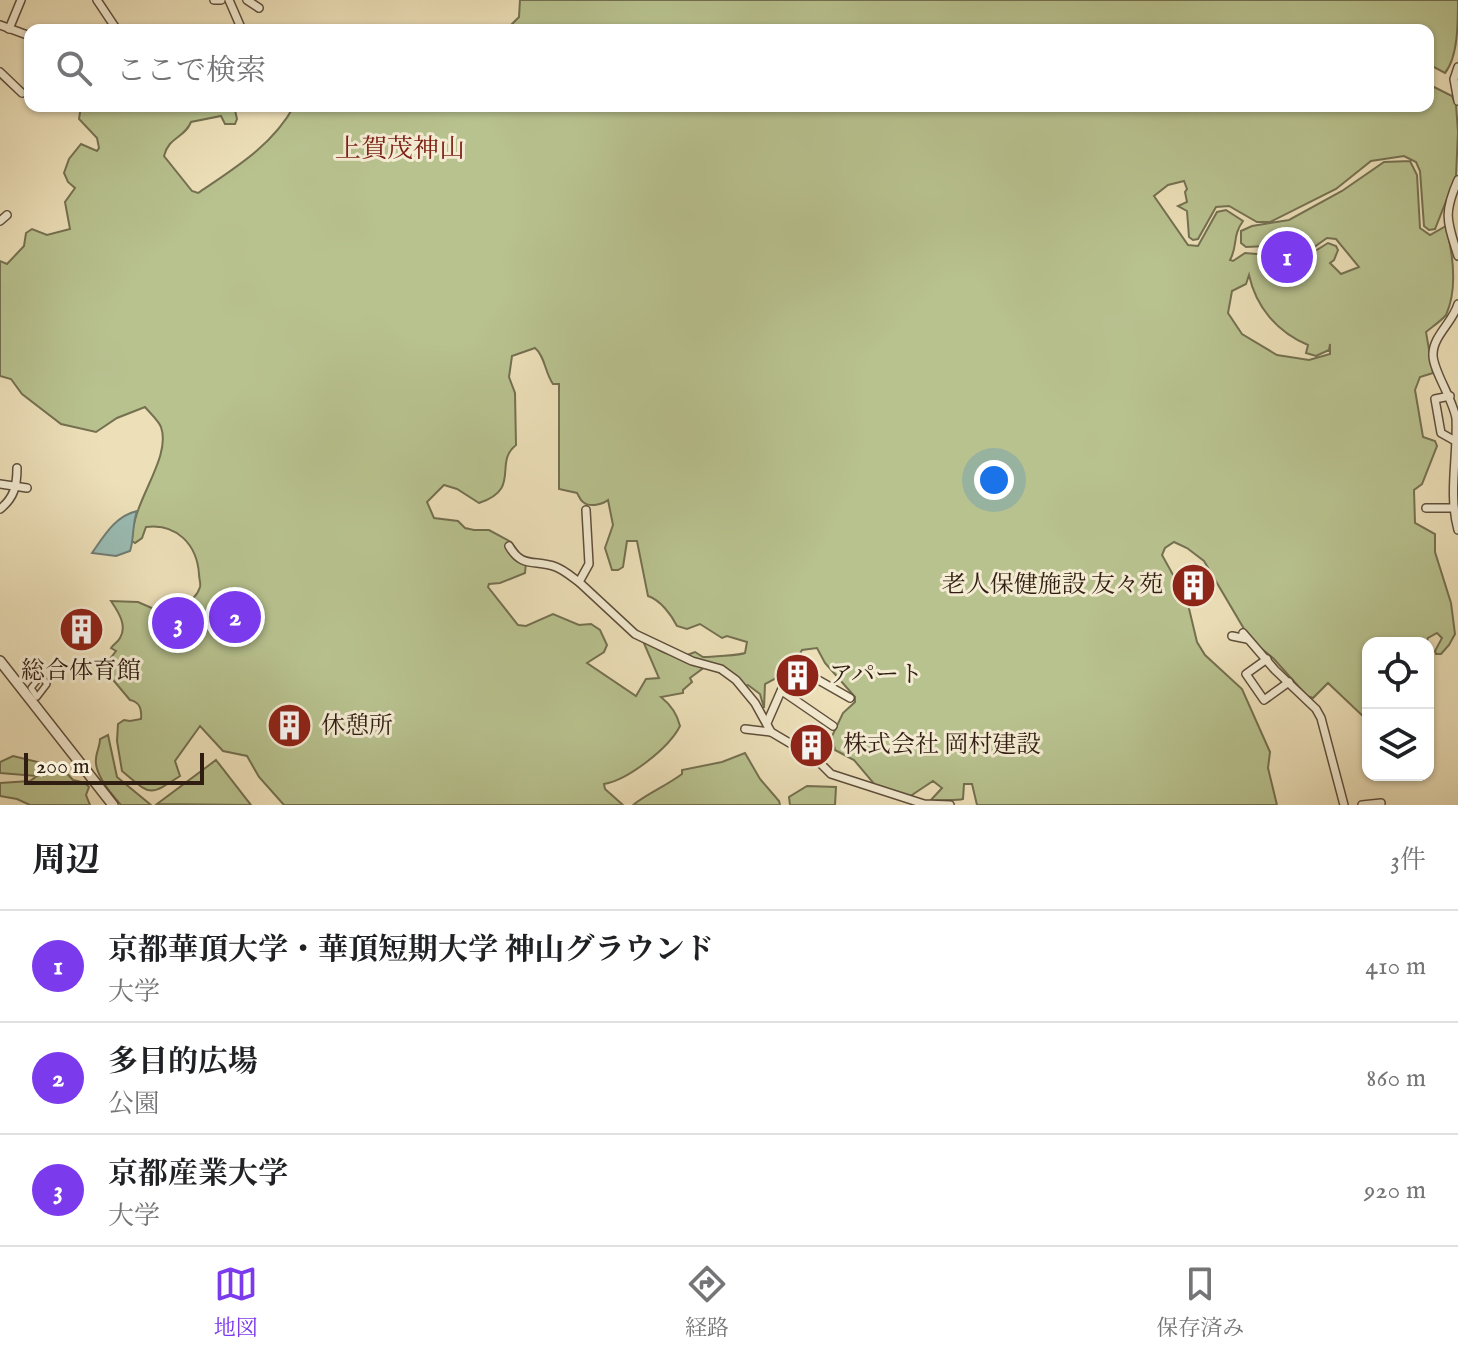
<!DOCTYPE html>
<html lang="ja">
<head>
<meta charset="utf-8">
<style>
	body { margin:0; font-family:"IM FELL English","Noto Serif JP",serif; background:#f6f6f6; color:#202124 }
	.controls { position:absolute; right:24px; bottom:24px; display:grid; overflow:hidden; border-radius:16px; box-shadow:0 2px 6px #0004 }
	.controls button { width:72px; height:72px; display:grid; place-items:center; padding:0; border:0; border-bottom:2px solid #e0e0e0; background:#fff; color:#202124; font:40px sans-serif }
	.scale { position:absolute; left:24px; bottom:20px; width:180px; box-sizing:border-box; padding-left:8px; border:4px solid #301d11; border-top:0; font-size:22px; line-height:28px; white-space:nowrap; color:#301d11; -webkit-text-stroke:6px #f3ebd2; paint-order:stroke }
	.you { position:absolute; left:994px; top:480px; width:28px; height:28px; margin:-20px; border:6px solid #fff; border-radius:50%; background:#1a73e8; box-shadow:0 0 0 12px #1a73e833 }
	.badge { display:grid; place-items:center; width:52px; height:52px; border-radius:50%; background:#7c3aed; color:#fff; font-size:26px; font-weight:700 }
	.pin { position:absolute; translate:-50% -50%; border:4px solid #fff; box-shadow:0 2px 8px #0006 }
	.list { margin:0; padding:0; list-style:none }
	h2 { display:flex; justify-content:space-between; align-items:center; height:104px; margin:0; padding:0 32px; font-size:34px }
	h2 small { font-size:26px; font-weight:400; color:#757577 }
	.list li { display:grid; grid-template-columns:52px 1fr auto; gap:24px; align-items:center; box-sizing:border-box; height:112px; padding:0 32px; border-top:2px solid #e0e0e0 }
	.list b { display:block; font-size:30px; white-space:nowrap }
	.list p { margin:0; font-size:26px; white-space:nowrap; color:#757577 }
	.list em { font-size:26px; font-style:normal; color:#757577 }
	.icon { flex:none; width:44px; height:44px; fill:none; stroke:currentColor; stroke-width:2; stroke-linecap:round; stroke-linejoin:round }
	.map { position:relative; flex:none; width:1458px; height:805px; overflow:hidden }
	.search { position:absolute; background:#fff; box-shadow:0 2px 6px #0004; left:24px; right:24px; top:24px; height:88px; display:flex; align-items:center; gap:20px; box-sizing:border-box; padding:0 28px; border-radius:16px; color:#757577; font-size:30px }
	.sheet { height:440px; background:#fff }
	nav { display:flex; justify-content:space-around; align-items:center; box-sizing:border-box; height:112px; border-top:2px solid #e0e0e0; background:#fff; font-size:22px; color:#757577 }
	nav a { display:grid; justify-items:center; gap:4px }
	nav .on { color:#7c3aed }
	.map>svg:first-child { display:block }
</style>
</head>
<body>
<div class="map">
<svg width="1458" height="805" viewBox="0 0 1458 805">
	<rect width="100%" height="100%" fill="#ede0b9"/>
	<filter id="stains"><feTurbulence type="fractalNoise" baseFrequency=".0025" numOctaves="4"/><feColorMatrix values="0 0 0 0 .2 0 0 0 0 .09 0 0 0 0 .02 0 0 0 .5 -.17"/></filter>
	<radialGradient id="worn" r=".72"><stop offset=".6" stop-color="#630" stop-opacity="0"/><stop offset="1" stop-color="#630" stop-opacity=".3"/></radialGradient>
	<g fill="#b8c28f" stroke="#747050" stroke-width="2" fill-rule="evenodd">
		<path d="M520 0H1458C1458 23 1458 57 1445 73L1428 64V30H506L519 17Z"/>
		<path d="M1428 84 1452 96 1456 105 1458 132 1456 176 1435 229 1429 230 1424 226 1420 171 1416 162 1404 156 1371 161 1336 189 1270 222H1257L1229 206 1216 207 1198 239 1193 240 1189 237 1187 211 1178 206 1187 202 1185 192 1187 189 1184 181 1168 185 1154 196 1188 245 1198 246 1217 212 1226 210 1243 221C1232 236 1238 246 1230 260L1233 261 1245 253 1304 258 1328 243 1336 246 1338 250 1334 260 1330 263 1341 274 1359 267 1336 239 1327 238 1307 252 1299 254 1282 252 1267 246 1246 247 1241 243V231L1252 226 1289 220 1342 191 1384 162 1410 161 1417 175 1420 228 1430 235 1446 226C1453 254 1458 289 1446 315 1441 321 1432 327 1426 332L1433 373 1420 377 1415 390 1423 437 1435 441 1437 446 1422 484 1414 490 1415 523 1435 534V552L1451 603 1455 634 1449 645 1441 654H1436L1435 651 1442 638 1437 633 1428 638 1426 643H1368V721L1328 683 1313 698 1307 696 1274 659 1250 639 1204 561 1187 548 1174 542 1165 548 1162 555 1187 600 1197 642 1205 655 1242 689 1270 752 1268 768 1277 805H977L972 784H964L963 799C956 801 940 799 930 801L942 788 933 781 909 797 875 785 854 760 835 750 832 736 843 713 855 702V697L825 663 817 648 802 650 797 659 793 660V669L765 684 764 708 760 694 748 685 744 686 687 655 695 652 703 657C708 657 741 655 745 653L747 642 727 636 722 638 700 624 687 629 677 626C671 614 660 600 648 596L637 541H627L623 567 618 570H612L605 548 613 525 608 500C603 504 590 508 583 502 580 500 579 496 577 493L559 489V384H553C545 373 545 356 535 348L512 356 509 377 515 393 516 445C493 463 522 489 479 503L457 489 444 485 427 502 434 518 458 521 465 528 474 530H489L511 542 526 562 525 573 500 583 489 584 488 587 518 625 526 626 553 614 579 625 591 624 600 630 607 645 604 652 587 663 636 696 646 679 659 678 643 641 663 652 706 666 690 678 692 682 683 690V693L661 697C671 705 677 713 680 726 669 748 628 780 604 784L605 789 623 805H284L259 777 247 756 223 751 200 726 175 761 180 776C148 797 151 795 122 771L117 741 118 724 124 720 130 721 141 719C142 709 140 702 130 700L103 668 116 651 111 648C114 644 118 642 120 638 128 625 117 610 111 601L138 602 154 609 167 608 174 613C182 604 196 601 200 587 201 583 199 579 199 574 197 545 177 523 146 527L142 538 135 543 132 541C131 502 172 459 161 427 158 420 150 413 145 407L117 418 96 432 61 424 22 394 11 379 0 376V261L7 264 24 246 26 233 32 229 47 235 70 229 65 202 75 188 68 182 64 173 69 159 81 144 97 151 99 148 97 138 79 119 81 106H234L237 119 235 124H225L221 116 191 122C184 139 169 136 164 156L192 191 198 193C235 168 273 145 294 106H1428ZM1249 275C1256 307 1277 332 1308 345L1306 353 1316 356 1329 350 1330 344V354L1309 360 1277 355 1242 334 1228 313 1232 291 1246 284Z"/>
		<path d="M108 735 117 777 151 805H121C112 795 94 773 96 759 96 753 100 746 100 739Z"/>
		<path d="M745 753 760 779 779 801 780 805H633C648 793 666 786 682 774V770L722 762Z"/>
		<path d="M13 756 62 768 73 780 85 783 89 787 86 795 90 805H30L17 799 0 796V783L30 781 37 776 0 773V762Z"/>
		<path d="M216 760 251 805 157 804Z"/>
		<path d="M807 786 836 787 835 805H790L789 797Z"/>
	</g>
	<path fill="#9abcb4" stroke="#707c73" stroke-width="2" d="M137 511C132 525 134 540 130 551L116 556 92 553C104 536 115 516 137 511Z"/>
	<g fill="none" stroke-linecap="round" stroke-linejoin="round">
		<defs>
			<path id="pedestrian" d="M41 676 47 684 37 697 31 688Z"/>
			<g id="minor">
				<path d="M97 0 117 30"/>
				<path d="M214 0H221"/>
				<path d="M229 0 242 30"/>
				<path d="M247 0 259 8"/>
				<path d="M0 25 30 36"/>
				<path d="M9 29 21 0"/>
				<path d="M1458 67 1454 79 1458 101"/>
				<path d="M0 72 22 93"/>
				<path d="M1458 180C1443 214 1447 221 1458 256"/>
				<path d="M0 221 7 215"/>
				<path d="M1458 304C1453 322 1433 336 1433 354 1432 369 1452 397 1456 418 1458 455 1448 494 1458 530"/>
				<path d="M1450 396 1435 399 1441 433 1457 442"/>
				<path d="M0 484 27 488"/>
				<path d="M1426 508H1454"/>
				<path d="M0 509C14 498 17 486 17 468"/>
				<path d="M586 510 589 564 579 582 635 634 692 661 721 669 736 680 755 703 771 732 815 758 831 774 924 804 950 805"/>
				<path d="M509 546C522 569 535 559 556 567 564 570 572 577 579 582"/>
				<path d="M1243 633 1275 670 1316 709 1321 718 1344 805"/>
				<path d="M1232 636 1247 639"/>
				<path d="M1267 659 1246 674 1264 700 1289 682"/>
				<path d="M782 691 833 726"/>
				<path d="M767 723 788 675 799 669 850 698"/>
				<path d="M745 729 771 732"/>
				<path d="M1362 805 1381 803"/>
			</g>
			<path id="tertiary" d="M0 661 113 805"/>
		</defs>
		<use href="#pedestrian" stroke="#5f4e3b" stroke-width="8"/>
		<use href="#minor" stroke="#5f4e3b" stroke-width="10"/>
		<use href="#tertiary" stroke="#5f4e3b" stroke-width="12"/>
		<use href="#pedestrian" stroke="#f3ebd2" stroke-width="5"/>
		<use href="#minor" stroke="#f3ebd2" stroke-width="7"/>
		<use href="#tertiary" stroke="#f3ebd2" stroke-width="9"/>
	</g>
	<defs>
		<symbol id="building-disc" viewBox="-11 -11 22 22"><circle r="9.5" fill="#8f2418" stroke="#f3ebd2"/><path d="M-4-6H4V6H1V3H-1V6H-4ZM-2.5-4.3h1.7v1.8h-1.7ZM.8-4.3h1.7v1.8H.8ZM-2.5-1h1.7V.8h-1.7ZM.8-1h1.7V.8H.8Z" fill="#fff"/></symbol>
	</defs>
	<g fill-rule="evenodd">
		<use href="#building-disc" x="1168" y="560" width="51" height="51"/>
		<use href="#building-disc" x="56" y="604" width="51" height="51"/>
		<use href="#building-disc" x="772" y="650" width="51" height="51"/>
		<use href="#building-disc" x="264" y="700" width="51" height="51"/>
		<use href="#building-disc" x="786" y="720" width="51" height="51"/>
	</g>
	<g text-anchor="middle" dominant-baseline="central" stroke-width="6" stroke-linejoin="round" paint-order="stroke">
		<g font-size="24" fill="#301d11" stroke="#f3ebd2" text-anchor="start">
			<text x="1163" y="585" text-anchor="end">老人保健施設 友々苑</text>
			<text x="81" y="671" text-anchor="middle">総合体育館</text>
			<text x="829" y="675">アパート</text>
			<text x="321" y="726">休憩所</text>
			<text x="843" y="745">株式会社 岡村建設</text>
		</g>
		<g font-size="26" fill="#7a1f14" stroke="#f3ebd2">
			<text x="400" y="149">上賀茂神山</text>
		</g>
	</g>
	<rect width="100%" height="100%" filter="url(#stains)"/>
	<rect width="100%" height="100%" fill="url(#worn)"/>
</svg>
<div class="controls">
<button><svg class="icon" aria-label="locate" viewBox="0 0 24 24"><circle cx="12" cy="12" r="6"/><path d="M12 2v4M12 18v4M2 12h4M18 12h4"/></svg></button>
<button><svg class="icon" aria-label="layers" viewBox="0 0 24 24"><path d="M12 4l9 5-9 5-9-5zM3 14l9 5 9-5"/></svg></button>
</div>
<div class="scale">200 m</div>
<div class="you"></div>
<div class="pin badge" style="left:1287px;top:257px">1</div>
<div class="pin badge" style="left:235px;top:617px">2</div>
<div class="pin badge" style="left:178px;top:623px">3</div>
<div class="search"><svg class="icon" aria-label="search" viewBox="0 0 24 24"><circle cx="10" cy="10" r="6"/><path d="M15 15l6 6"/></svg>ここで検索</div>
</div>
<section class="sheet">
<h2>周辺<small>3件</small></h2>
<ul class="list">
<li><span class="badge">1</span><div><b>京都華頂大学・華頂短期大学 神山グラウンド</b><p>大学</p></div><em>410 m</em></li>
<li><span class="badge">2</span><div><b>多目的広場</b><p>公園</p></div><em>860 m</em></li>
<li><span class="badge">3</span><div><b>京都産業大学</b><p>大学</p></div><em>920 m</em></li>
</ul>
</section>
<nav>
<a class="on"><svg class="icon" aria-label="map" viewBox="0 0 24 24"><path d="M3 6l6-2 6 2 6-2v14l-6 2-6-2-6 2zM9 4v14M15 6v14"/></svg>地図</a>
<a><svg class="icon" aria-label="directions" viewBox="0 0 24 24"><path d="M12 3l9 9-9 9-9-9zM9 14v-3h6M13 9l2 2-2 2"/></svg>経路</a>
<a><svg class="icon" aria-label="saved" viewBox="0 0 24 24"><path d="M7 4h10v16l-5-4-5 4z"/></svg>保存済み</a>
</nav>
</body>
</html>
